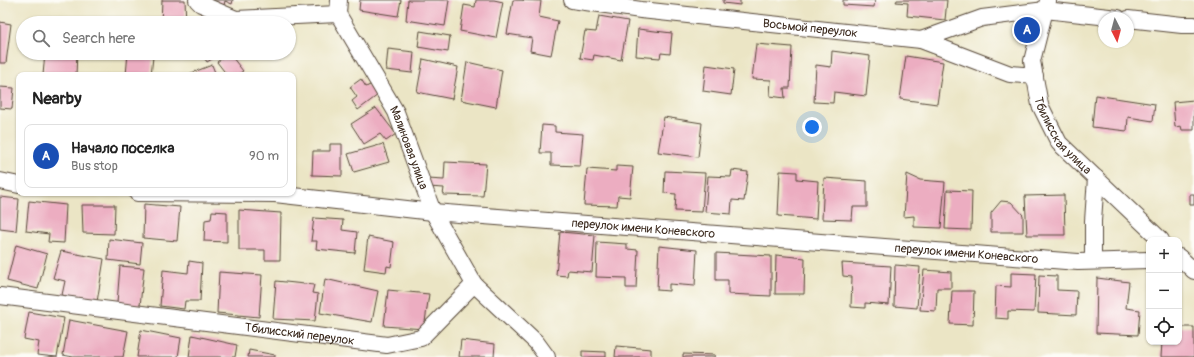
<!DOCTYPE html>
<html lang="en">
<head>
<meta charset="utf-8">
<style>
	body { margin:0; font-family:Pangolin,sans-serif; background:#f2f2f2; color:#222 }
	.controls { position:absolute; right:12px; bottom:12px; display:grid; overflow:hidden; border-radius:8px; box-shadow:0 1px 3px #0004 }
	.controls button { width:36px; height:36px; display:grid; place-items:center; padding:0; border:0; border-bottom:1px solid #e0e0e0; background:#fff; color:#222; font:20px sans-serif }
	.compass { position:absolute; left:1098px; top:12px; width:36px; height:36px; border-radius:50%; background:#fff; box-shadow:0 1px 3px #0004; rotate:174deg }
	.you { position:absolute; left:812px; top:127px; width:14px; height:14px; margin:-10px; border:3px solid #fff; border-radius:50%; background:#1a73e8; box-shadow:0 0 0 6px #1a73e833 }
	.badge { display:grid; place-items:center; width:26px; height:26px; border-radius:50%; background:#b45309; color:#fff; font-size:13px; font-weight:700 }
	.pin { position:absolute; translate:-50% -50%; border:2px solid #fff; box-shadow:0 1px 4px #0006 }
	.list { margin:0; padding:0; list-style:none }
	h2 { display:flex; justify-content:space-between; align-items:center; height:52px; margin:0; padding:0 16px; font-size:17px }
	h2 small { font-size:13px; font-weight:400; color:#767676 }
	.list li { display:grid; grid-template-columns:26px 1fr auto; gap:12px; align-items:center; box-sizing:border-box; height:64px; margin:0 8px 8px; padding:0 8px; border:1px solid #e0e0e0; border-radius:8px }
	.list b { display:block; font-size:15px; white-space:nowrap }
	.list p { margin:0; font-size:13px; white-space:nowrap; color:#767676 }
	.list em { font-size:13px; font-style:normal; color:#767676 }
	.icon { flex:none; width:22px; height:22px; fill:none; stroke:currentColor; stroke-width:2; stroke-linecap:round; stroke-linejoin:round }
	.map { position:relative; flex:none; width:1194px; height:357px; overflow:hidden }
	.search { position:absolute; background:#fff; box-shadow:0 1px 3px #0004; left:16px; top:16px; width:280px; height:44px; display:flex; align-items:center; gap:10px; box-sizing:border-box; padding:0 14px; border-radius:22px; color:#767676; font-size:15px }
	.panel { position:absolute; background:#fff; box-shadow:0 1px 3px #0004; left:16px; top:72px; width:280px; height:124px; border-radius:8px }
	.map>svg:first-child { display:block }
</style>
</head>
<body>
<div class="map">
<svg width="1194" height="357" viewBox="0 0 1194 357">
	<rect width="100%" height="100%" fill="#fdfcf7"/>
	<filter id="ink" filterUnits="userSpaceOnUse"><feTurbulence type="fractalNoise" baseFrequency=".025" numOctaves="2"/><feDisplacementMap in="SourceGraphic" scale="8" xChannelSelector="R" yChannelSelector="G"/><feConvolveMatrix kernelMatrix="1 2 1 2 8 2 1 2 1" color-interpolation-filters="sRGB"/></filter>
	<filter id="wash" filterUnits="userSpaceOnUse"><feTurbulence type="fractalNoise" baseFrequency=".012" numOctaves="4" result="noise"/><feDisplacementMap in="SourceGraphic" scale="16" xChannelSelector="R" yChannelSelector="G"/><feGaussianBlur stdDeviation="0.9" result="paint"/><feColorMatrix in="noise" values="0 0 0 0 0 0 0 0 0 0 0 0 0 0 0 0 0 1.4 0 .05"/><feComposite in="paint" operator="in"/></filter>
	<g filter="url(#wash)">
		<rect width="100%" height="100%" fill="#ebe5c5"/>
		<g id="blocks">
			<g fill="#ecadc1">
				<path d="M162 0H185L186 23H161Z"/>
				<path d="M212 0H233L232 4 225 1 224 5Z"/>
				<path d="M360 0H401L398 16 359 10Z"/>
				<path d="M408 0H449L445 26 406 20Z"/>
				<path d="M476 0H494L503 2 496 38 460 31 464 5 475 7Z"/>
				<path d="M513 0 541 1 539 17 558 21 551 55 530 51 532 38 507 34Z"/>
				<path d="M723 0H740V5L723 3Z"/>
				<path d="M843 0H875L874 7 843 5Z"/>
				<path d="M897 0H947L945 20 907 16 908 3 896 2Z"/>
				<path d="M599 16 628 21 621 60 594 55 593 60 580 58 585 31 596 32Z"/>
				<path d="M0 22 11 24 6 63H0Z"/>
				<path d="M638 29 672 33 670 54 661 53 660 58 636 56Z"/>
				<path d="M420 31 450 36 448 52 418 47Z"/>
				<path d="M756 44 792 47 790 88H784L785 98 770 96 771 80 752 79Z"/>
				<path d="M388 49 414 52 412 73 386 70Z"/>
				<path d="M832 51 870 56 866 96 834 92 833 103 814 102 816 65 831 67Z"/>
				<path d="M45 53H77L76 75H43Z"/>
				<path d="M128 53 153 57 151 75H126Z"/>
				<path d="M201 53H222L207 62Z"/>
				<path d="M229 53 243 71 237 75H227L217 62Z"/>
				<path d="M906 56 943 62 937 104 900 99Z"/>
				<path d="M423 59 458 67 452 99 417 92Z"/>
				<path d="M467 62 502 70 496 107 461 100Z"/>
				<path d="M212 65 216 75H186Z"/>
				<path d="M706 65 734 69 731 95 703 91Z"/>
				<path d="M361 79 366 87 372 84 378 95 358 110 352 101 357 97 350 87Z"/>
				<path d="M0 87 14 88 12 109 0 108Z"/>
				<path d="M1095 95 1155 104 1153 121 1128 117 1127 131 1092 127Z"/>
				<path d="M1194 100V130H1182L1181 126 1175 127 1173 102Z"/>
				<path d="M376 108 396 134 386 141 380 134 364 144 351 124Z"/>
				<path d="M664 117 702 123 698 157 658 152Z"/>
				<path d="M542 125 555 126V132L583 134 580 166 551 165V153H540Z"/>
				<path d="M330 144H342V176L312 175 313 151H330Z"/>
				<path d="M383 144 389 162 354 172 348 154Z"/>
				<path d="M445 162 486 164 483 196 443 195 444 188 428 187V179L444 180Z"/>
				<path d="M616 166 633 167 630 197 618 196 617 206 584 205 587 169 616 171Z"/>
				<path d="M732 170 748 172 744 201 732 200 731 214 705 212 708 176 731 177Z"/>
				<path d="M665 171 705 173 702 212 675 211 676 194 664 193Z"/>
				<path d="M780 171 797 172V179L818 181 816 219 778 216Z"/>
				<path d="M907 174 920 180 945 182 941 228 914 227V216L904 217Z"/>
				<path d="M824 178 867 181V207H853L852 220 822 219Z"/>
				<path d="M947 190 972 191 971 230 945 229Z"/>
				<rect x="1190" y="194" width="4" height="11"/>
				<path d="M1064 195 1065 235H1027L1025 196Z"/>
				<path d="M0 197 19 199 16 231 0 229Z"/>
				<path d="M29 201 66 205 64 243 48 242 49 234 26 231Z"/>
				<path d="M1001 201 1011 202 1023 215V232H991V213Z"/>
				<path d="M144 204 180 207 177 241 143 238Z"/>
				<path d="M82 205H115L114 234 83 233Z"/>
				<path d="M239 210 281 213 280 260H265V250H239Z"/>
				<path d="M212 211 227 212V242L204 241 205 220 211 219Z"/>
				<path d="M314 218 343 220 342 230 357 232 355 253 316 249 317 241H311Z"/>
				<path d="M560 232 595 235 592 272 568 270 567 276 556 275Z"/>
				<path d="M368 237 394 242 391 267 387 266 386 272 364 269Z"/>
				<path d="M109 239 142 243 140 264 108 260Z"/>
				<path d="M597 242 627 244V249L638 250 636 288H626V278L596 277Z"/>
				<path d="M16 245 47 254 38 289 7 281Z"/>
				<path d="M659 246 697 250 695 286 669 284V291L657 290Z"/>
				<path d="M61 251 104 259 97 302 62 295 65 281 53 278Z"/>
				<path d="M716 253 771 256V296L728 294V280H716Z"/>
				<path d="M776 255 805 258 804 294H775Z"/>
				<path d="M189 261 202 263 200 301H185L184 309 160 306 163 270 188 273Z"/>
				<path d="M842 263 891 266 889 305 865 303V308L851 307 852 277 843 276Z"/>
				<path d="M895 265 920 267 917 308 894 306Z"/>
				<path d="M120 266 144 268 140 306 117 303Z"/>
				<path d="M924 270 951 272V288H937L936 311 920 310Z"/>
				<path d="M219 272 262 275 259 317 217 313Z"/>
				<path d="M1011 273 1036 274 1034 312 1008 311V319L995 318 996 286 1011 287Z"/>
				<path d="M1039 275 1057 276V290L1077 291 1076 315 1038 313Z"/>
				<path d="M1097 278 1129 282 1126 308 1140 310 1138 335 1096 333Z"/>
				<path d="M325 279 378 291 372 322 320 313Z"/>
				<path d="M276 281 314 285 312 293 318 294 315 321 273 319Z"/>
				<path d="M388 290 429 294 424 329 384 326Z"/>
				<path d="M952 291H974L973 325 950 324Z"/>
				<path d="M29 312 64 318 57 357 37 355 39 342 24 339Z"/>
				<path d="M69 320 128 331 123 357H73L63 355Z"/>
				<path d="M1179 327H1194V357H1161L1162 342H1179Z"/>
				<path d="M141 330 181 338 178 357H137Z"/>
				<path d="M192 335 237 345 235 357H189Z"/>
				<path d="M461 340 495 344 494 357H459Z"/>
				<path d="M616 346 651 349V357H615Z"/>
				<path d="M249 350 275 355V357H248Z"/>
				<path d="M582 351 606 352V357H582Z"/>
				<path d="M683 354 715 355V357H683Z"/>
			</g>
		</g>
	</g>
	<g filter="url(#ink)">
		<use href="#blocks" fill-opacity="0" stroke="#554637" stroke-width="1"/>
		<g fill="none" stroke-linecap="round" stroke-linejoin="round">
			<defs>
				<g id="street">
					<path d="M197 0 201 4 236 19 338 14"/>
					<path id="s1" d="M339 0 338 14 396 112 433 212 474 284"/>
					<path id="s2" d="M572 0 641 10 921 40 982 18 1045 10 1118 18"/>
					<path id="s3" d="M1048 1 1045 10 1032 61 1040 105 1059 143 1161 240"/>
					<path d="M1128 19 1182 25H1194"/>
					<path d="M921 40 1010 74 1035 76"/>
					<path d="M0 181 19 185"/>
					<path id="s4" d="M137 193 275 194 433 212 1078 262 1149 260"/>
					<path d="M1179 257 1194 271"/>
					<path d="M1093 261V221L1096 178"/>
					<path id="s5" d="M0 296 387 345 421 338 474 284 536 342 547 357"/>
				</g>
			</defs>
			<use href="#street" stroke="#554637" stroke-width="18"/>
			<use href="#street" stroke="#fff" stroke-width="16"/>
		</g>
	</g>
	<g text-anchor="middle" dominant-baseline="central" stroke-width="4" stroke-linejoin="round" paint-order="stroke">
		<g font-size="12" fill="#3b2a1e" stroke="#fdfcf7">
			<text stroke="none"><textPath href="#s2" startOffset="240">Восьмой переулок</textPath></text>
			<text stroke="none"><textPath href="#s3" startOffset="145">Тбилисская улица</textPath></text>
			<text stroke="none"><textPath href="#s1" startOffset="166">Малиновая улица</textPath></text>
			<text stroke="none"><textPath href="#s4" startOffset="508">переулок имени Коневского</textPath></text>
			<text stroke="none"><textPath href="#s4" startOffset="832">переулок имени Коневского</textPath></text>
			<text stroke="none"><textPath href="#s5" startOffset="302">Тбилисский переулок</textPath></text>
		</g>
	</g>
</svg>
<div class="controls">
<button>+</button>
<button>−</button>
<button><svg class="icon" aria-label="locate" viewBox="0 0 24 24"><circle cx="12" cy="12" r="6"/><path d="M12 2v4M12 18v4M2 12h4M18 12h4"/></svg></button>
</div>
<svg class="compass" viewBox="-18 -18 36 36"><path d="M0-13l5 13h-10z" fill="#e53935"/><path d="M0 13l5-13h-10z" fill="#767676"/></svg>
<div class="you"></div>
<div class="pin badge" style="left:1027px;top:30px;background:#1a4fb4">A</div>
<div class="search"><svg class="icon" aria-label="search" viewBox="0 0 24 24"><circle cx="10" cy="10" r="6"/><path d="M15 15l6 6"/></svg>Search here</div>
<section class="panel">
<h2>Nearby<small></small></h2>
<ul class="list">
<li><span class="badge" style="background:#1a4fb4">A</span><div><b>Начало поселка</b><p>Bus stop</p></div><em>90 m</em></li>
</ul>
</section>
</div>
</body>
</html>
